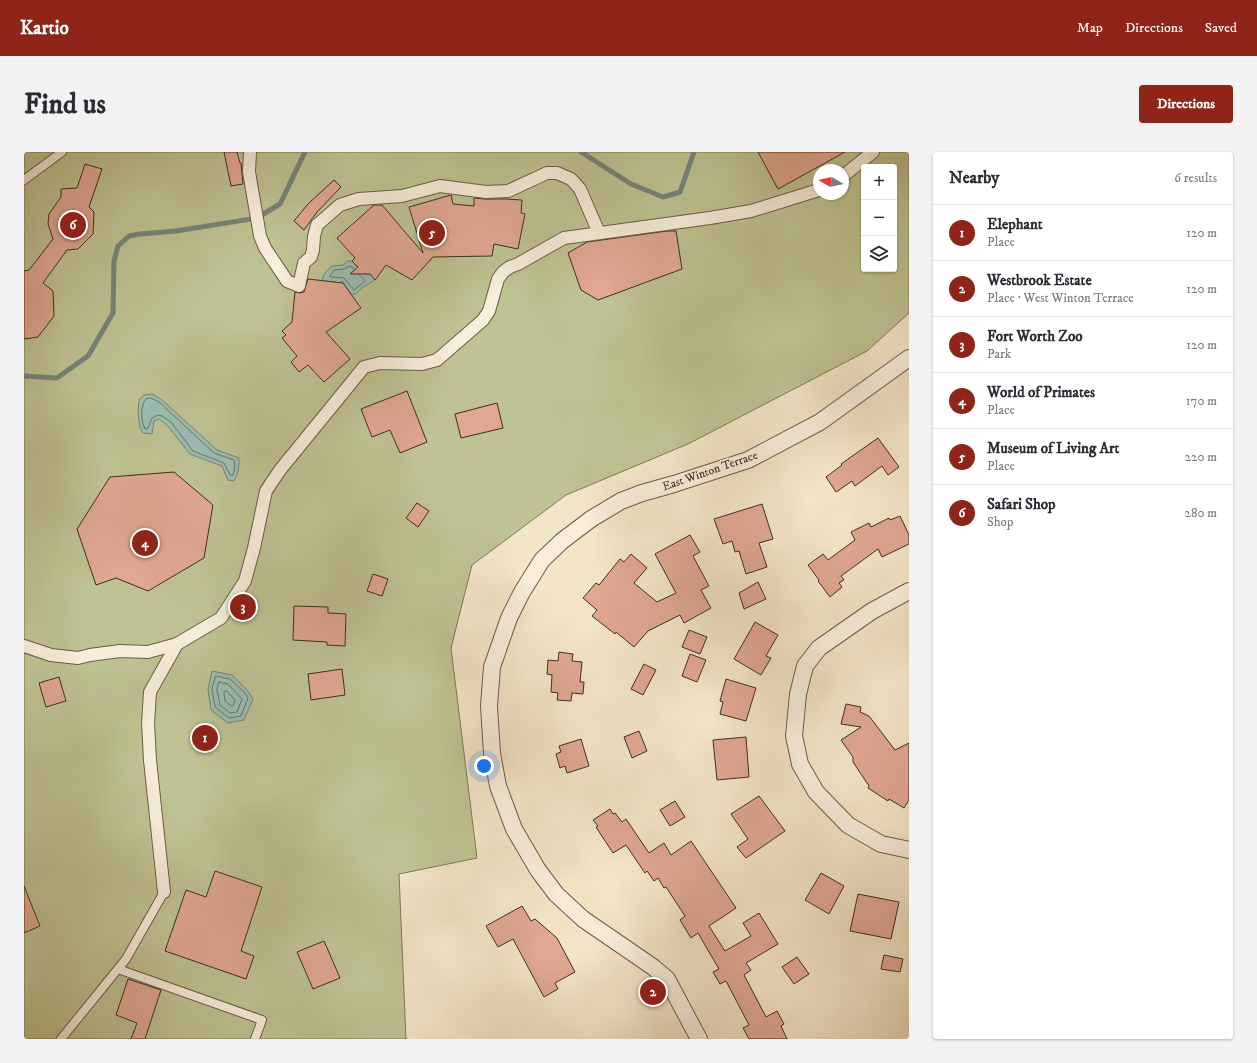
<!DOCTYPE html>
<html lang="en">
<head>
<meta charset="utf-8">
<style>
	body { margin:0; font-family:"IM FELL DW Pica",serif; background:#f2f2f3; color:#2b2b33 }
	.controls { position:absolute; right:12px; top:12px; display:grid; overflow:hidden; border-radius:4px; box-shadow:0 1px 3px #0004 }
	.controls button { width:36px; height:36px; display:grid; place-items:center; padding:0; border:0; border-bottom:1px solid #e1e1e2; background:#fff; color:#2b2b33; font:20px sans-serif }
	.compass { position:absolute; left:789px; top:12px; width:36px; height:36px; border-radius:50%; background:#fff; box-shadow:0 1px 3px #0004; rotate:279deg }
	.you { position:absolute; left:460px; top:614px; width:14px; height:14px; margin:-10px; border:3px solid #fff; border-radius:50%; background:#1a73e8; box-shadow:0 0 0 6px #1a73e833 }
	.badge { display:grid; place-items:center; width:26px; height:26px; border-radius:50%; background:#8f2418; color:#fff; font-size:13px; font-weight:700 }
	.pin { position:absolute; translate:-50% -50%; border:2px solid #fff; box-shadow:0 1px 4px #0006 }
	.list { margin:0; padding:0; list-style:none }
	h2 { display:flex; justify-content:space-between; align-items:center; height:52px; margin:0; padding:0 16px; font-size:17px }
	h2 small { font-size:13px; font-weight:400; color:#7c7c81 }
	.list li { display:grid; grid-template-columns:26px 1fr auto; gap:12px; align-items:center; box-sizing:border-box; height:56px; padding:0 16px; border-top:1px solid #e1e1e2 }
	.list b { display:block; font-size:15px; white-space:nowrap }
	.list p { margin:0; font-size:13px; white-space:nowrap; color:#7c7c81 }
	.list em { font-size:13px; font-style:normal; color:#7c7c81 }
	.icon { flex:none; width:22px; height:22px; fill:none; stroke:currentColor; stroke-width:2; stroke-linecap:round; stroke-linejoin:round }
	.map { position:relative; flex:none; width:885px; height:887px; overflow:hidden; border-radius:4px }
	header { display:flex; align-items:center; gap:24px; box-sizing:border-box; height:56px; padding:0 20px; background:#8f2418; color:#fff }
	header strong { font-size:19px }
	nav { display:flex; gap:22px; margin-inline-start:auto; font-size:14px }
	.intro { display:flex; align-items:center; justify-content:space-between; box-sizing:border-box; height:96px; padding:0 24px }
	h1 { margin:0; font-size:28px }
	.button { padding:10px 18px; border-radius:4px; background:#8f2418; color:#fff; font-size:14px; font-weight:700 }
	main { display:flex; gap:24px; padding:0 24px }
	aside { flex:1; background:#fff; border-radius:4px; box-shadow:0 1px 3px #0004 }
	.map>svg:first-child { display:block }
</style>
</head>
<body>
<header>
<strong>Kartio</strong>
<nav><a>Map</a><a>Directions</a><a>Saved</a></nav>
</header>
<div class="intro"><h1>Find us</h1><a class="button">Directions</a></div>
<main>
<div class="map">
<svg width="885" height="887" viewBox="0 0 885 887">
	<rect width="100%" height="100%" fill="#f3e5c7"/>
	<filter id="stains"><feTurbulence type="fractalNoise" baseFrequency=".005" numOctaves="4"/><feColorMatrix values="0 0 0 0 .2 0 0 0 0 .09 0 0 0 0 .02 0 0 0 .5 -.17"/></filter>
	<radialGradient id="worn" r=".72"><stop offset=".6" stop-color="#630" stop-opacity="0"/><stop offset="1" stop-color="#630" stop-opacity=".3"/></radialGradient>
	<path fill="#bfc393" stroke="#7f7859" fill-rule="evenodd" d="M0 0H885V161L843 199 664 292 542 343 448 413 427 496 453 706 375 722 382 887H0ZM840 15H870V117H840ZM795 18H819V42H795Z"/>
	<g fill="#9bbfb4" stroke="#768578">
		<path d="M324 109H328L340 122H346L351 128 338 136 333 141 328 143 318 129 314 132 312 130 298 129 300 122 308 114 319 113Z"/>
		<path d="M128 242 137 247 193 298 215 306C215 314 215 322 210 329L204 328 198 314 166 302 143 273 135 267 130 269 128 282 119 281 116 276 114 261 115 248 120 243Z"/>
		<path d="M188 519 208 523 223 538 229 547 220 568 204 571 187 558 184 537Z"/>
	</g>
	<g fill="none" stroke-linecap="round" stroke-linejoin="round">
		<g stroke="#6d766a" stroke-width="1">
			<path d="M330 117 326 114 320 117 310 118 306 124 307 125 320 126 330 138 341 129 340 127 335 123"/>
			<path d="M127 246 135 250 190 301 210 308 211 316 209 323H206L200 311 169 299 147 270 138 264 134 263 128 266 124 276 121 277C117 269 116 253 122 247Z"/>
			<path d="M192 524 206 527 220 540 224 546 217 564 205 566 191 555 188 537Z"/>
			<path d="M195 530 204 532 218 547 213 560 206 561 196 553 193 538Z"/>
			<path d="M201 539H203L211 548 209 554H207L201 549 200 541Z"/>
		</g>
		<g stroke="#768578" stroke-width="5">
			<path d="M557 0 607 32 639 45 656 40 670 0"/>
			<path d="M0 224 33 226 64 204 89 161 90 109 94 94 105 84 116 82 152 79 233 66 256 52 281 0"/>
		</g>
	</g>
	<g fill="#e0a791" stroke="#3f2e1f">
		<path d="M200 0H213L216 11H217L219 32 207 34Z"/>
		<path d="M734 0H821L754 37Z"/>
		<path d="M61 12 78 17 65 55 70 60 69 82 54 97 43 98 19 131 29 139 30 164 14 185 0 187V119L5 118 29 87 24 72 25 62 37 45V37L53 36Z"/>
		<path d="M310 28 317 35 293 60 280 78 270 69 284 52Z"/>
		<path d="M427 43 429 52 450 54V46L461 47H482L498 48 497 61 501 62 494 97 470 92 468 104 409 105 388 128 362 113 351 128 346 122H326L334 115 328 109 331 106 313 86 350 53H358L399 101 385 55Z"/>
		<path d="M643 79H652L658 117 574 148 557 138 544 101 563 90Z"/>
		<path d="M284 127 319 131 337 156 302 180 326 207 300 230 284 213 275 220 267 210 273 204 258 186 262 183 258 179 268 170 271 140 276 141 280 140Z"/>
		<path d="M383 239 403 290 376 301 366 278 348 285 337 257Z"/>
		<path d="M473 251 479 276 437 286 431 262Z"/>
		<path d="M854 286 875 315 864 323 858 314 831 334 828 329 812 340 802 325 818 313 817 312Z"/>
		<path d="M150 320 189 353 180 406 124 439 92 426 72 433 53 377 86 325Z"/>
		<path d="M393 351 405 359 394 375 382 366Z"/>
		<path d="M738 352 749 387 735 391 743 415 722 422 715 399 711 400 708 389 699 392 690 367Z"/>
		<path d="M876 364 885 383V392L858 405 854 397 817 424 820 428 815 431 818 435 806 445 794 429 795 428 784 413 799 402 804 408 831 388 827 380 845 371 847 375 865 366 866 368Z"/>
		<path d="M666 383 676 400 669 404 685 434 677 438 687 456 660 471 656 463 624 479 610 495 592 480 591 482 568 464 573 458 559 446 572 431 575 433 596 407 600 410 607 402 623 416 610 431 633 450 652 441 631 402Z"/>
		<path d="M349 422 364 427 358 444 343 439Z"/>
		<path d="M734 430 742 447 720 457 715 441Z"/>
		<path d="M270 454 304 455V461L322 462 321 494 303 493V490L269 488Z"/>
		<path d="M731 470 754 483 742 504 747 506 737 523 710 507Z"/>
		<path d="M665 478 683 485 676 502 658 495Z"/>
		<path d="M535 500 549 502 548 509 558 510 556 530H560L559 542 548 541 547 549 533 548 534 541 527 540 528 523 523 522 524 508 534 509Z"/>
		<path d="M666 502 682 508 673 530 658 524Z"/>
		<path d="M620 512 632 518 619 543 607 537Z"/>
		<path d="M318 517 321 543 287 548 284 522Z"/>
		<path d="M35 525 42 549 22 555 15 531Z"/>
		<path d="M702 527 732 536 722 569 696 562 699 550 696 549Z"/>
		<path d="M822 552 837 555 836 560 845 564 871 598 885 591V648L880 656 865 647 864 649 844 636 845 634 829 610V605L817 588 837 575 817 572Z"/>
		<path d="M615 579 623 599 608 606 600 585Z"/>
		<path d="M722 585 725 625 693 628 689 588Z"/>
		<path d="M557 587 565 614 543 621 541 614 536 616 532 602 537 600 535 594Z"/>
		<path d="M735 644 761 679 722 706 713 695 724 687 707 662Z"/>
		<path d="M651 649 661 665 646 674 636 658Z"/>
		<path d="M586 657 589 662 591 661 598 670 602 667 625 701 640 691 647 703 667 689 712 756 685 774 701 799 727 784 719 771 735 761 754 792 722 811 727 818 720 823 742 865 753 859 760 872 757 874 763 887H725L719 876 725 873 702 829 696 832 689 820 695 817 674 781 667 786 656 768 661 764 642 735 640 736 634 726 630 729 623 719 621 721 602 693 589 701 572 675 574 674 569 668Z"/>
		<path d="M191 719 238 735 217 799 230 804 222 827 141 799 162 738 182 745Z"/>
		<path d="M797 721 820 734 805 762 781 748Z"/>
		<path d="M0 734 16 774 0 781Z"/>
		<path d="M834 742 875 750 867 787 826 779Z"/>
		<path d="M498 754 507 769 511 767 533 786 551 820 531 831 534 837 520 845 489 787 474 795 462 774Z"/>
		<path d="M300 789 316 826 289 837 273 800Z"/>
		<path d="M860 803 879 807 876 820 857 817Z"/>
		<path d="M773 805 785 822 770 832 758 815Z"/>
		<path d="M104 827 137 838 121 887H107L113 871 92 863Z"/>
	</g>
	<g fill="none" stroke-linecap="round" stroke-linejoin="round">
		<defs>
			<g id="service">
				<path d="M0 28 38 0"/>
				<path d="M94 817 238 868 231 887"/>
				<path d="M37 887 102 807 140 740"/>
			</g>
			<g id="pedestrian">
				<path d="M226 0 225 20 236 84 241 96 263 129 275 134 280 111 287 105 289 98 290 84 293 73 316 53 335 47 378 44 416 34 462 40 484 39 523 21H533L547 27 556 37 575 81"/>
				<path d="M819 24 849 0"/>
				<path d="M0 494 27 503 54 506 66 503 96 499 124 500 153 492"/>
				<path d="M140 740 126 608 124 571 126 540 153 492 197 466 221 429 230 396 242 339 256 318 340 215 356 211 398 212 413 208 459 168 465 159 474 127 479 120 486 115 494 112 540 86 686 66 727 59 795 38"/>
			</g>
			<g id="minor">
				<path d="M885 439 848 459 795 496 781 514 774 542 770 584 776 612 792 640 824 673 857 692 885 698"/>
				<path d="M675 887 643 827 629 815 559 767 532 742 514 718 490 677 474 634 468 601 465 554 468 515 485 466 498 440 518 408 538 389 567 367 597 349 618 341 650 332 724 308 796 270 885 206"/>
			</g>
		</defs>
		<use href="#service" stroke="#6c5c49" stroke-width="10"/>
		<use href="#pedestrian" stroke="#6c5c49" stroke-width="14"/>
		<use href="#minor" stroke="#6c5c49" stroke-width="18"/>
		<use href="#service" stroke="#f7eedb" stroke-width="8"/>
		<use href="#pedestrian" stroke="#f7eedb" stroke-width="12"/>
		<use href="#minor" stroke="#f7eedb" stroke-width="16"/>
	</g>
	<g text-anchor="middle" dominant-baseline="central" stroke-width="4" stroke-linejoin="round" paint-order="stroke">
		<g font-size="12" fill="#3f2e1f" stroke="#f7eedb">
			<text transform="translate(686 319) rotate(-19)">East Winton Terrace</text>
		</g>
	</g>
	<rect width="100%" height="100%" filter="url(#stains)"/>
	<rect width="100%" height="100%" fill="url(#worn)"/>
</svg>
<div class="controls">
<button>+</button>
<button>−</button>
<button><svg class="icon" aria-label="layers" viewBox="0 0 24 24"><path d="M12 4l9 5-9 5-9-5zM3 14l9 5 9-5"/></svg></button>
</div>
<svg class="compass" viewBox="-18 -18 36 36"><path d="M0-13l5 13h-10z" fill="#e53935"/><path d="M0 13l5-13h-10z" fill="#7c7c81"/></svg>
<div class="you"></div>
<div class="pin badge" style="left:181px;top:586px">1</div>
<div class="pin badge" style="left:629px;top:840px">2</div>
<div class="pin badge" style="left:219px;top:455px">3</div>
<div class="pin badge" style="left:121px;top:391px">4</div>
<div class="pin badge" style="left:408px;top:81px">5</div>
<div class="pin badge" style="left:49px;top:73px">6</div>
</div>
<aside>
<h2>Nearby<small>6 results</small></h2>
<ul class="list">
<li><span class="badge">1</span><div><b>Elephant</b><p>Place</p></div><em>120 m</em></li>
<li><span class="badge">2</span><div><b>Westbrook Estate</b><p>Place · West Winton Terrace</p></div><em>120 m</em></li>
<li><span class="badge">3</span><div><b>Fort Worth Zoo</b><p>Park</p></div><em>120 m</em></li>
<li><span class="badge">4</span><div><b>World of Primates</b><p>Place</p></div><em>170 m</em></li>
<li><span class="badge">5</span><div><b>Museum of Living Art</b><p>Place</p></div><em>220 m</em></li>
<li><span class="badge">6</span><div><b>Safari Shop</b><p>Shop</p></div><em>280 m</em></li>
</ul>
</aside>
</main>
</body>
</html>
